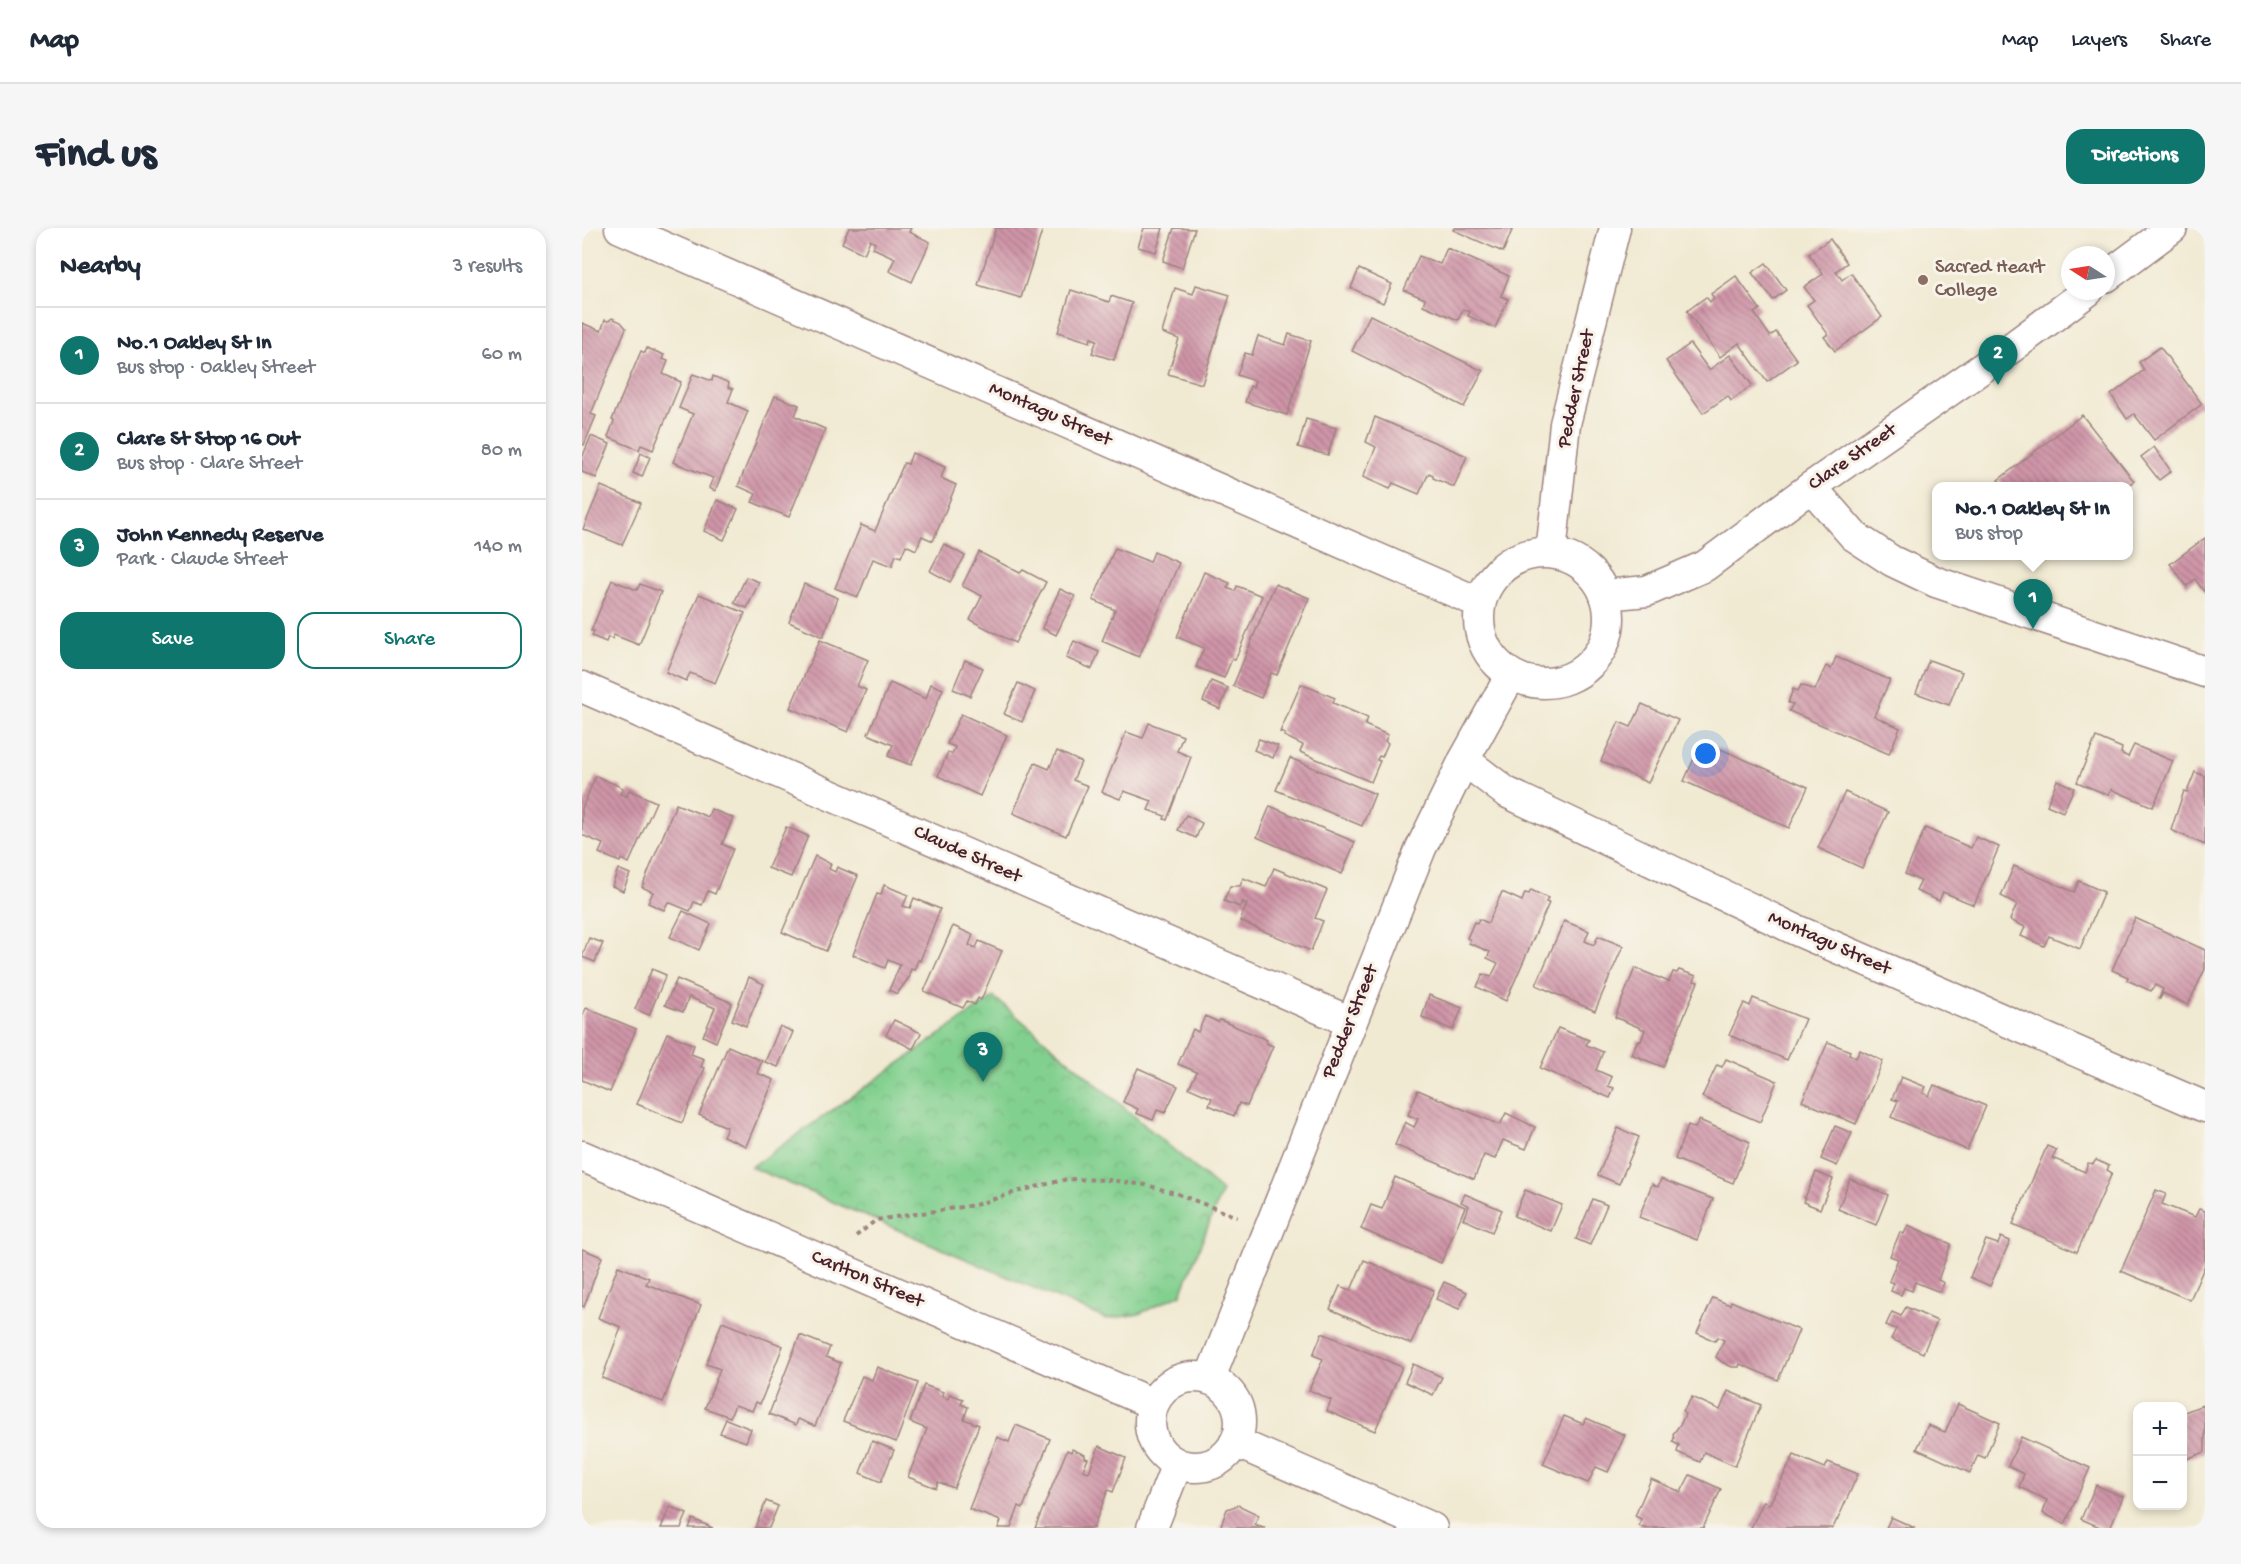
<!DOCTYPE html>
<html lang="en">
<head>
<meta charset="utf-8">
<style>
	body { margin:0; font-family:"Gochi Hand",sans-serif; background:#f6f6f7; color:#1f2937 }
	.controls { position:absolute; right:18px; bottom:18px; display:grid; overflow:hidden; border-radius:12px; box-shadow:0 3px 9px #0003 }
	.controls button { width:54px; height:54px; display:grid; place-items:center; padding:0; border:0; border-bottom:2px solid #e0e1e3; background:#fff; color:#1f2937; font:30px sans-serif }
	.compass { position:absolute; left:1479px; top:18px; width:54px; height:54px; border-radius:50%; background:#fff; box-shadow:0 3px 9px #0003; rotate:282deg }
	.you { position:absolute; left:1124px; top:526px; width:21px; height:21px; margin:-15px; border:4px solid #fff; border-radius:50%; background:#1a73e8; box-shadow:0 0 0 9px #1a73e833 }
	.badge { display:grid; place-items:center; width:39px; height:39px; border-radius:50%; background:#0f766e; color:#fff; font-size:20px; font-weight:700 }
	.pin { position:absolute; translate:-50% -50px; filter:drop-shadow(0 2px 3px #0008) }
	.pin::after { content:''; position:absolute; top:32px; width:21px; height:18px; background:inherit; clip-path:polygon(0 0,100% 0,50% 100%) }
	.popup { position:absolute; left:1350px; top:254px; width:201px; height:78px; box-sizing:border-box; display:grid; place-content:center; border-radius:12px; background:#fff; filter:drop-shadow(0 2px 4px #0005); font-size:20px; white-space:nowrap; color:#747a83 }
	.popup b { font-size:22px; color:#1f2937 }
	.popup::after { content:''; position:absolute; left:50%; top:100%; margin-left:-12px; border:12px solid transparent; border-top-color:#fff }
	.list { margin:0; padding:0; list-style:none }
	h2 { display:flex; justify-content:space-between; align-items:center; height:78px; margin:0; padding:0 24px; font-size:26px }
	h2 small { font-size:20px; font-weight:400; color:#747a83 }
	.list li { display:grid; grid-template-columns:39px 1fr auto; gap:18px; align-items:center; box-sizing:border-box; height:96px; padding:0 24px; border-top:2px solid #e0e1e3 }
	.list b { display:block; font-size:22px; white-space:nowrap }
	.list p { margin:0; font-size:20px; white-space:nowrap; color:#747a83 }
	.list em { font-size:20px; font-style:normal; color:#747a83 }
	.actions { display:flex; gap:12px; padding:18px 24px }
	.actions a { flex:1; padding:14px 0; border:2px solid #0f766e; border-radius:18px; text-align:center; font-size:21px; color:#0f766e }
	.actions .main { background:#0f766e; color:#fff }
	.map { position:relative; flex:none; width:1623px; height:1300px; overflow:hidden; border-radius:18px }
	header { display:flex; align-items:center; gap:36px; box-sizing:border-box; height:84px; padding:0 30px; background:#fff; border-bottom:2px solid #e0e1e3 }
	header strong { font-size:28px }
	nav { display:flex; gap:33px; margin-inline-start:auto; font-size:21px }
	.intro { display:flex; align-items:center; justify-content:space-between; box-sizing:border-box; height:144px; padding:0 36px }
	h1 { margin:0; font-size:42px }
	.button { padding:15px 27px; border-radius:18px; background:#0f766e; color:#fff; font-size:21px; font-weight:700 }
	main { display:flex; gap:36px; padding:0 36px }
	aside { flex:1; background:#fff; border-radius:18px; box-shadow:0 3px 9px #0003 }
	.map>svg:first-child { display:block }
</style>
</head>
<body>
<header>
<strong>Map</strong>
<nav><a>Map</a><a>Layers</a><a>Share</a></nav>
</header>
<div class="intro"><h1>Find us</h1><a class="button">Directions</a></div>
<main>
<aside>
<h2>Nearby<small>3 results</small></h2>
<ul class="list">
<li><span class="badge">1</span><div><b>No.1 Oakley St In</b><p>Bus stop · Oakley Street</p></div><em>60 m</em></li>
<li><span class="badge">2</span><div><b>Clare St Stop 16 Out</b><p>Bus stop · Clare Street</p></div><em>80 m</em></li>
<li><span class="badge">3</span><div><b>John Kennedy Reserve</b><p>Park · Claude Street</p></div><em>140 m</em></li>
</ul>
<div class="actions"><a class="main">Save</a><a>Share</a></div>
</aside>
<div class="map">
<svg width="1623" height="1300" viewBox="0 0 1623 1300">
	<defs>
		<pattern id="park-crowns" width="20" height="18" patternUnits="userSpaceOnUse" patternTransform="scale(1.5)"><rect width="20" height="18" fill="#82d08f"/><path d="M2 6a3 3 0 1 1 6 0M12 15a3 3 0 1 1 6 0" fill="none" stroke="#72b27c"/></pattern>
		<pattern id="building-back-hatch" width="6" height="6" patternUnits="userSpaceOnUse" patternTransform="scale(1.5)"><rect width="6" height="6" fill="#cf95a8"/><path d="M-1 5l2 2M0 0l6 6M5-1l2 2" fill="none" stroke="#aa7989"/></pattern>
	</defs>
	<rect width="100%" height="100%" fill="#f7f3e8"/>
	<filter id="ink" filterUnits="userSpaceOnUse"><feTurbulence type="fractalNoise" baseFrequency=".0167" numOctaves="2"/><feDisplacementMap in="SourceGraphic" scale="12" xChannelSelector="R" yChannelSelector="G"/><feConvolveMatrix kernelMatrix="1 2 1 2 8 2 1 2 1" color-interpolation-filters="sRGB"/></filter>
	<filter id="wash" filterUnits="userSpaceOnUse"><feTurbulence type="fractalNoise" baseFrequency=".008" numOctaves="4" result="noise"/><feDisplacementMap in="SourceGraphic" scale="24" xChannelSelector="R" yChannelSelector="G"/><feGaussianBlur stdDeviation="1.35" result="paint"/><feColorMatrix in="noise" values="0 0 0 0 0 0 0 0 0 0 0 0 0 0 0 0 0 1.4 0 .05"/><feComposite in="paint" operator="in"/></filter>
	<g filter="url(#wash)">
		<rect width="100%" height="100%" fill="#f1ead3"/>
		<path fill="url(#park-crowns)" stroke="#66785d" stroke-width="1.5" d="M412 769 640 963 599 1066 557 1086 524 1091 169 939Z"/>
		<g id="blocks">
			<g fill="url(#building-back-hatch)">
				<path d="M267 0H329L327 4 348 14 330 54 307 43 313 30 291 20 293 15 288 12 282 26 260 15Z"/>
				<path d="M414 0H461L439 70 396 57Z"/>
				<path d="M562 0H581L574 24 556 19Z"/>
				<path d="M592 0 613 1 600 40 581 33Z"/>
				<path d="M872 0H931L921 24 871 2Z"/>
				<path d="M1248 11 1265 35 1254 43 1260 52 1269 45 1300 89 1253 123 1242 109 1246 106 1225 77 1232 72 1222 59 1241 46 1227 26Z"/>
				<path d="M865 20 927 48 919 68 926 71 913 100 886 88 888 84 881 81 876 92 841 77 843 71 822 62 837 28 858 36Z"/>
				<path d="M1184 35 1204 62 1191 72 1170 45Z"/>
				<path d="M777 41 810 56 801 75 769 60Z"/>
				<path d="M1154 48 1178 81 1172 85 1188 108 1194 104 1215 132 1185 154 1157 115 1138 129 1105 83 1124 69 1128 74 1132 70 1129 66Z"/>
				<path d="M614 57 648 67 620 156 586 146 597 111 580 105 593 60 611 66Z"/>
				<path d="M489 62 527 74 529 68 550 75 532 132 510 125 515 112 509 110 508 114 476 104Z"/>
				<path d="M788 87 901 143 882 179 770 123Z"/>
				<path d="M30 90 39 94 44 100 9 186 14 188 2 217 0 216V95L19 103 23 92 26 93Z"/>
				<path d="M707 106 729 113 705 187 663 174 668 158 671 159 673 153 655 147 663 125 670 127 676 108 703 117Z"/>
				<path d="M1108 116 1127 142 1148 127 1170 157 1149 173 1146 168 1121 185 1084 133Z"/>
				<path d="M1578 119 1620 176 1572 212 1552 186 1545 191 1529 167 1562 142 1557 134Z"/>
				<path d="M65 120 82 127 80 131 86 133 81 146 99 154 71 222 59 217 57 222 26 209 32 193 30 192 59 123 63 125Z"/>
				<path d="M111 146 130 153 131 148 147 155 146 159 151 161 146 174 166 183 133 263 127 260 131 250 91 234 111 186 97 180Z"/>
				<path d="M193 168 217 177 213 188 243 201 207 289 170 274 174 266 156 258Z"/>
				<path d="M1500 187 1552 253 1545 258H1421L1416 252Z"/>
				<path d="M793 189 885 228 872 259 851 250V247L847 245 837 266 811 255 808 261 781 249 794 219 784 214Z"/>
				<path d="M724 191 754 200 746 227 716 219Z"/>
				<path d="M9 208 28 216 14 250 0 244V230Z"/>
				<path d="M1572 219 1589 243 1577 252 1559 229Z"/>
				<path d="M59 225 68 229 60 249 51 245Z"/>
				<path d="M330 225 363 239 359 250 374 257 351 313 340 308 334 322 324 317 319 329 314 327 310 338 291 331 276 369 253 360 279 297 293 303 322 235 326 236Z"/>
				<path d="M19 258 59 275 40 317 1 301Z"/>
				<path d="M135 272 156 281 142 312 122 303Z"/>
				<path d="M1623 310V365L1613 351 1605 358 1588 336Z"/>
				<path d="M362 316 383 328 368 354 348 343Z"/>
				<path d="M533 320 568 334 572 324 597 335 557 429 520 413 533 382 511 372Z"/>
				<path d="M397 324 438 345 441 342 464 354 433 415 388 392 400 368 380 358Z"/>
				<path d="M622 344 648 355 645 360 653 363 655 358 680 368 653 432 650 431 642 450 614 439 622 420 595 409Z"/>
				<path d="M164 349 177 354 165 380 152 375Z"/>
				<path d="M30 352 55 362 58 356 79 364 57 417 32 407 30 411 26 409 24 414 10 408 12 403H9Z"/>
				<path d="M222 356 256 370 241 409 207 394Z"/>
				<path d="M693 356 727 370 695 447 689 445 679 470 651 458Z"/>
				<path d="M478 361 493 368 474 407 460 400Z"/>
				<path d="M117 366 163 385 133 455 108 445 104 453 84 444Z"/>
				<path d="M238 412 286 432 275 458 284 462 266 504 208 480Z"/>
				<path d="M492 413 517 424 510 441 484 430Z"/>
				<path d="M1254 429 1308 452 1292 488 1318 500 1307 526 1207 483 1211 476 1206 475 1211 461 1216 463 1219 457 1233 462 1244 438 1249 441Z"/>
				<path d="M383 432 401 440 388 468 371 461Z"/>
				<path d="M1347 432 1380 444 1367 477 1334 465Z"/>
				<path d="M629 453 646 460 638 481 621 473Z"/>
				<path d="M308 455 344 471 349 456 361 461 329 537 306 528 311 517 286 506Z"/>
				<path d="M436 455 453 463 440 494 422 486Z"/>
				<path d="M719 456 753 470 751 475 786 490 783 497 806 507 803 513 806 515 800 529 797 528 795 532 798 533 789 554 718 524 721 517 702 508 703 506 698 504Z"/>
				<path d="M1060 476 1096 492 1066 555 1019 533 1037 494 1049 499Z"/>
				<path d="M379 486 425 507 398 568 356 548 366 524 370 526 373 519 365 516Z"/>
				<path d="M567 495 601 508 595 523 609 529 585 592 582 591 583 588 566 582 570 573 542 563 538 571 520 564 544 504 561 510Z"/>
				<path d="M1514 509 1540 520 1539 525 1546 529 1552 517 1591 533 1571 579 1529 561 1526 567 1495 554Z"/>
				<path d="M677 511 696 518 691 530 672 522Z"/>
				<path d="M1120 513 1226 559 1207 600 1102 553Z"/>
				<path d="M475 523 499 534 491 552 506 558 484 608 431 585 453 535 467 541Z"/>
				<path d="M708 530 793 566 780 598 694 562Z"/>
				<path d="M1613 544 1623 548V617L1589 602 1602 563 1605 564Z"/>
				<path d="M14 548 41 560 38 566 45 568 47 562 74 574 47 635 39 631 38 634 17 625 21 616 0 607V580Z"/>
				<path d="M1475 552 1492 560 1481 584 1465 577Z"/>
				<path d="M1263 564 1306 584 1280 640 1236 620Z"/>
				<path d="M94 576 126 589 129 581 151 590 140 616 151 621 133 666 126 663 120 677 112 674 108 683 86 674 82 682 66 675 71 664 60 659Z"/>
				<path d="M688 578 773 614 760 646 675 609Z"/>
				<path d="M604 587 620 595 614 610 596 602Z"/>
				<path d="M204 599 226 608 209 649 186 640Z"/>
				<path d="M1343 600 1389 620 1394 609 1417 619 1392 677 1361 664 1357 673 1334 663 1339 653 1323 646Z"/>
				<path d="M233 628 249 636 247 641 253 644 255 639 276 648 244 723 200 704Z"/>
				<path d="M1432 638 1492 664 1497 653 1522 664 1498 721 1467 708 1462 718 1439 708 1443 699 1428 692 1435 676 1419 668Z"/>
				<path d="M692 640 745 662 733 690 741 693 729 723 658 693 665 676 661 674 658 679 642 673 648 658H658L661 650 684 659Z"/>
				<path d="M36 641 48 646 41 663 30 658Z"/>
				<path d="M302 657 326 667 321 678 328 680 332 670 358 681 338 733 336 732 332 742 329 741 327 747 328 748 315 766 307 762 318 737 306 732 303 740 271 727 295 666 299 667Z"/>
				<path d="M949 662 966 670 964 674 967 675 924 773 895 759 901 746 909 749 916 735 905 730 908 724 887 715 888 712 885 710 892 694 895 695 897 691 906 695 920 664 940 673 943 665 947 666Z"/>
				<path d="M101 683 129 696 117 722 88 709Z"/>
				<path d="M1553 690 1623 722V741L1606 777 1581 765 1578 771 1577 770 1581 761 1573 757 1569 763 1545 752 1546 749 1530 742Z"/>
				<path d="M982 693 1007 703 1003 713 1012 717 1016 708 1041 718 1013 783 954 757Z"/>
				<path d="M371 698 391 707 387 717 394 720 397 713 420 723 399 772 396 770 393 777 385 773 381 780 342 763Z"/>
				<path d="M7 710 21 715 13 734 0 729Z"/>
				<path d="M1053 740 1087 754 1091 744 1095 745 1097 742 1114 748 1112 753 1116 754 1081 839 1049 826 1056 812 1059 813 1063 802 1033 789Z"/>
				<path d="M70 741 84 747 67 787 53 781Z"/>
				<path d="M167 749 182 756 164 798 150 792Z"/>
				<path d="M95 751 150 775 134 814 121 808 133 780 107 769 101 784 83 777Z"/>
				<path d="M847 767 880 780 871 802 840 789Z"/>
				<path d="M1171 770 1223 791 1205 832 1147 807 1162 775 1168 778Z"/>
				<path d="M4 780 54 801 28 864 0 852V789Z"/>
				<path d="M623 788 636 794 638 792 685 812 684 815 691 818 665 878 657 875 652 888 627 877 630 870 607 860 615 844 596 836 611 801 616 804Z"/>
				<path d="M312 792 339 805 331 821 304 807Z"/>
				<path d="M198 798 211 804 196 839 183 834Z"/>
				<path d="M976 800 1007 812 1004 817 1021 824 1014 842 1030 849 1026 858 1032 860 1028 870 958 840Z"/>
				<path d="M85 805 112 817 109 826 122 831 119 839 123 840 100 895 55 876Z"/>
				<path d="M1246 814 1268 823 1267 826 1274 830 1278 822 1301 833 1274 896 1220 873Z"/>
				<path d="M146 818 180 833 175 845 192 852 164 918 141 908 145 899 117 887Z"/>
				<path d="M1144 831 1195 853 1178 894 1120 869 1135 837 1140 839Z"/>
				<path d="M556 840 596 858 583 885 575 882 571 892 554 885 556 881 541 874Z"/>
				<path d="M1319 849 1344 859 1341 865 1347 868 1352 857 1404 878 1385 922 1309 889 1316 873 1310 871Z"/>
				<path d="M836 862 918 897 924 885 953 899 944 921 921 912 913 931 902 927 892 951 813 917 823 894 832 899 836 891 826 887Z"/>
				<path d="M1117 892 1168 914 1151 955 1093 931 1106 897 1113 900Z"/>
				<path d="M1253 898 1270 905 1255 938 1239 931Z"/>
				<path d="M1036 900 1057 909 1037 956 1016 947Z"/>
				<path d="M1465 918 1475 922 1470 930 1503 944 1506 935 1511 936 1514 932 1527 938 1525 942 1530 945 1495 1024 1431 996Z"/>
				<path d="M1234 944 1251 951 1238 981 1221 974Z"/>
				<path d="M813 949 883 979 859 1035 779 1001 789 977 800 981Z"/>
				<path d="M1079 951 1131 971 1115 1012 1057 989 1070 956 1076 959Z"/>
				<path d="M1268 951 1306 967 1294 997 1256 981Z"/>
				<path d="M943 962 980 977 969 1003 932 988Z"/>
				<path d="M1574 962 1584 966 1580 976 1613 989 1617 981 1623 983V1037L1608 1072 1539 1043Z"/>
				<path d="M883 966 920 982 910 1004 881 991 887 978 879 974Z"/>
				<path d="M1011 971 1025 977 1008 1017 994 1011Z"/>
				<path d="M1326 997 1369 1016 1356 1052 1362 1055 1358 1064 1333 1054 1330 1063 1322 1060 1319 1067 1309 1063 1312 1055 1307 1053 1316 1031 1308 1028 1318 1004 1322 1006Z"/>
				<path d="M1419 1009 1428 1013 1408 1058 1388 1049 1404 1012 1416 1016Z"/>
				<path d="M0 1021 20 1029 2 1079 0 1078Z"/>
				<path d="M782 1032 852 1062 829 1116 748 1081 758 1058 769 1062Z"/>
				<path d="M36 1038 67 1050 64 1056 119 1077 81 1174 20 1150 39 1099 16 1090Z"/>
				<path d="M862 1054 885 1064 877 1081 854 1071Z"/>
				<path d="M1131 1070 1148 1077 1149 1073 1217 1102 1196 1152 1158 1136 1157 1139H1150L1140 1134 1134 1129 1142 1112 1136 1109 1133 1113 1115 1105Z"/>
				<path d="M1324 1079 1355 1093 1341 1125 1309 1111 1314 1101 1304 1097 1310 1084 1319 1088Z"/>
				<path d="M140 1094 201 1118 178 1176 174 1174 170 1183 153 1177 148 1189 123 1180 138 1141 124 1136Z"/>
				<path d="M740 1105 820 1139 793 1203 745 1183 749 1172 727 1162 741 1131 731 1127Z"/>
				<path d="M218 1107 248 1119 244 1129 259 1135 233 1198 216 1191 214 1197 187 1186Z"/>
				<path d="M831 1136 860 1149 851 1167 823 1154Z"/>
				<path d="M295 1139 336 1155 314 1214 261 1193 280 1148 290 1152Z"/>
				<path d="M342 1157 361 1164 360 1168 366 1171 368 1166 381 1171 379 1176 386 1179 382 1191 397 1197 372 1260 356 1254 354 1260 326 1249 345 1201 328 1194Z"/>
				<path d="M1146 1163 1179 1177 1153 1238 1122 1224 1118 1234 1095 1224 1097 1217 1090 1214 1092 1211 1091 1206 1099 1195 1103 1186 1101 1183 1110 1169 1138 1182Z"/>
				<path d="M1376 1176 1418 1195 1403 1230 1396 1227 1388 1245 1335 1221 1346 1197 1363 1204Z"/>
				<path d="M1623 1176V1224L1602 1232 1600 1185Z"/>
				<path d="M982 1188 1001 1196 1004 1190 1043 1207 1026 1244 1014 1239 1006 1255 961 1236Z"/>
				<path d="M144 1191 169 1201 164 1214 138 1205Z"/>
				<path d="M434 1197 468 1211 441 1280 437 1278 429 1300H416L419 1293 387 1281 415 1209 427 1214Z"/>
				<path d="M1439 1209 1508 1240 1483 1296 1461 1285 1465 1272 1437 1259 1442 1246 1426 1238Z"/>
				<path d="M290 1213 312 1222 299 1254 278 1245Z"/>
				<path d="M517 1218 544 1230 531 1264 526 1262 511 1300H453L485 1222 489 1224 490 1221 503 1227V1230L506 1231 501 1242 507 1244Z"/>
				<path d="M1212 1227 1243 1240 1246 1234 1276 1246 1255 1293V1291L1251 1300H1169L1182 1273 1187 1277Z"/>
				<path d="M1108 1247 1139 1261 1121 1300H1062L1057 1298 1059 1291 1053 1288 1069 1251 1099 1264Z"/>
				<path d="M1514 1257 1541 1269 1528 1300H1520L1499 1291Z"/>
				<path d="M184 1273 196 1278 187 1300H173Z"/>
				<path d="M656 1277 677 1287 673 1296 683 1300H638L645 1281Z"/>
				<path d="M88 1279 105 1286 99 1300H79Z"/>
				<path d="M1309 1289 1333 1300H1304Z"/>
				<path d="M111 1291 131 1300H107Z"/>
			</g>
		</g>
	</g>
	<g filter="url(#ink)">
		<use href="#blocks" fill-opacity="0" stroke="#9e847f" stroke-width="1.5"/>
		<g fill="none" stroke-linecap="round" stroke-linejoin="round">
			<defs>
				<g id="street">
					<path d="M38 0 898 375"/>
					<path d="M1524 49 1590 0"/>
					<path d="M1229 259 1272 308 1310 333 1354 354 1623 444"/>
					<path d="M969 325 983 196 1033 0"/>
					<circle cx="962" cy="390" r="65"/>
					<path d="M1023 367 1065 363 1123 338 1229 259 1429 120 1506 63"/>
					<path d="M0 459 769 794"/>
					<path d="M882 532 924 564 1214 702 1623 879"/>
					<path d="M0 928 571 1176"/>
					<circle cx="613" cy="1194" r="45"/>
					<path d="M628 1150 839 620 882 532 929 447"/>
					<path d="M653 1214 850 1300"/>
					<path d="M570 1300 595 1236"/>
				</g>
			</defs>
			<use href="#street" stroke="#9e847f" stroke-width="33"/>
			<path stroke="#9e847f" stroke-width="4" stroke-dasharray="4.5 4.5" stroke-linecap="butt" d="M274 1008 294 992 393 977 434 964 485 951 527 952 564 957 596 966 655 989"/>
			<use href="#street" stroke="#fff" stroke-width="30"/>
		</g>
	</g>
	<circle fill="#8d6e63" stroke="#f7f3e8" stroke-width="2" cx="1341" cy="52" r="6"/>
	<g text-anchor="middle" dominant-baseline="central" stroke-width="6" stroke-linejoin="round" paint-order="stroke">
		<g font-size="20" fill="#785e54" stroke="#f7f3e8" text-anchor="start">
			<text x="1353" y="40">Sacred Heart<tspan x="1353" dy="23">College</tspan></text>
		</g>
		<g font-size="20" fill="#4a1f2b" stroke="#f7f3e8">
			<text transform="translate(995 161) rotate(-78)">Pedder Street</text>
			<text transform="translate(468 187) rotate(24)">Montagu Street</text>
			<text transform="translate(1271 230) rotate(-35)">Clare Street</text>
			<text transform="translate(385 627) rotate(24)">Claude Street</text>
			<text transform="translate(1247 716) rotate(24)">Montagu Street</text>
			<text transform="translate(769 794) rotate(-68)">Pedder Street</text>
			<text transform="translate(285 1052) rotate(23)">Carlton Street</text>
		</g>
	</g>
</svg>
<div class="controls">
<button>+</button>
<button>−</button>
</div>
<svg class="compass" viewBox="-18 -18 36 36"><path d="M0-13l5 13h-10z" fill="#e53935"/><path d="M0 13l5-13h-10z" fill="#747a83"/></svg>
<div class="you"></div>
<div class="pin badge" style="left:1451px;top:401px">1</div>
<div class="popup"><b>No.1 Oakley St In</b>Bus stop</div>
<div class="pin badge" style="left:1416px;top:157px">2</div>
<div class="pin badge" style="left:401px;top:854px">3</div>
</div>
</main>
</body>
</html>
